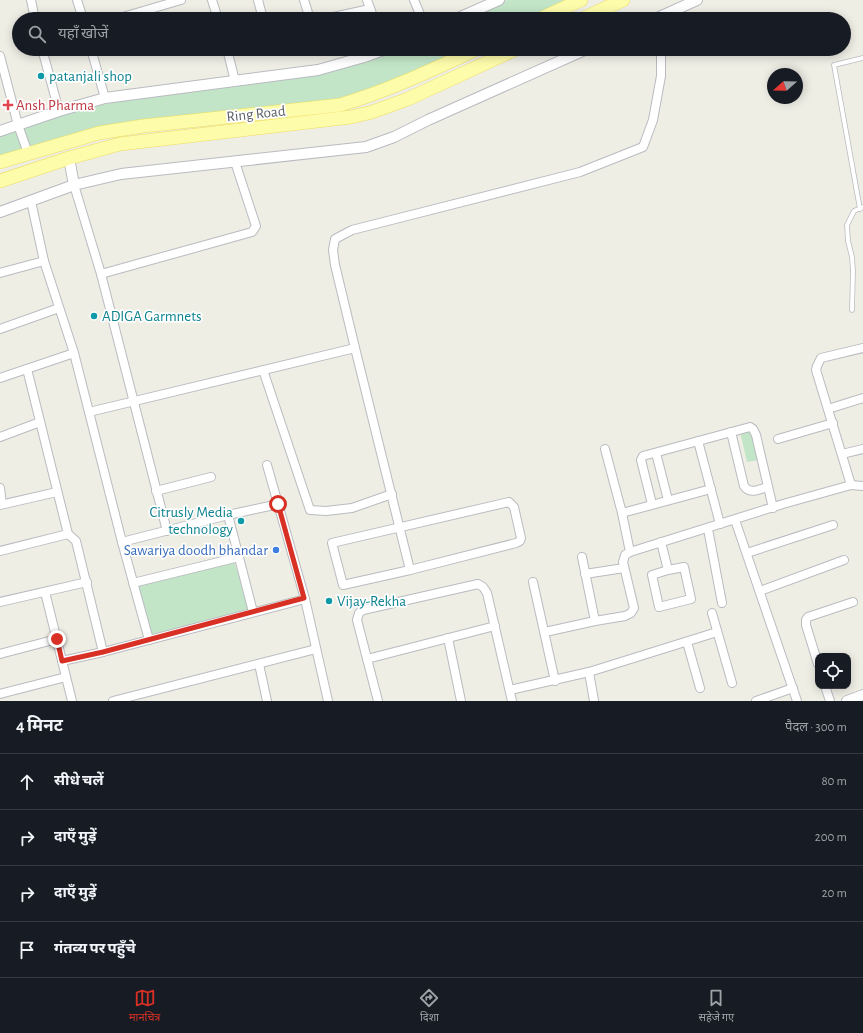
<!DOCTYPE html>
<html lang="hi">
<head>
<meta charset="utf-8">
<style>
	body { margin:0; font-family:"Alegreya Sans","Noto Sans Devanagari",sans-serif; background:#20242c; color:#f1f3f6 }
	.controls { position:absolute; right:12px; bottom:12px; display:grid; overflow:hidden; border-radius:8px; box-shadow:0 2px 10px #0003 }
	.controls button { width:36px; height:36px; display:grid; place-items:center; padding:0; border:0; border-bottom:1px solid #363941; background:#171b24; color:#f1f3f6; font:20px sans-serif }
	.compass { position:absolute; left:767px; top:68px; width:36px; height:36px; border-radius:50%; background:#171b24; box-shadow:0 2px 10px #0003; rotate:250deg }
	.stop { position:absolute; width:12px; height:12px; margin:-9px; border:3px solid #d93025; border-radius:50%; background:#fff }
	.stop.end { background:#d93025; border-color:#fff; box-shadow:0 1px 4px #0008 }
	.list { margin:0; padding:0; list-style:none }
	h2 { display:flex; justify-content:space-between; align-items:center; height:52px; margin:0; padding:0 16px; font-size:17px }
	h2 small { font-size:13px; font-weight:400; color:#9ea1a6 }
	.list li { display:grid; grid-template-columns:26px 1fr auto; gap:12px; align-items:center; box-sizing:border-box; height:56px; padding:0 16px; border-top:1px solid #363941 }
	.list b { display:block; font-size:15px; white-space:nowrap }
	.list em { font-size:13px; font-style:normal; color:#9ea1a6 }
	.icon { flex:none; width:22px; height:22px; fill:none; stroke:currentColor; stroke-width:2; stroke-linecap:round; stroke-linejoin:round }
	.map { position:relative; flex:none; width:863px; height:701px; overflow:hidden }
	.search { position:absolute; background:#171b24; box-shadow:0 2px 10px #0003; left:12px; right:12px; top:12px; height:44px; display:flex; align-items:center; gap:10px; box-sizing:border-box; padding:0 14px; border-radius:22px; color:#9ea1a6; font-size:15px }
	.sheet { height:276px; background:#171b24 }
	nav { display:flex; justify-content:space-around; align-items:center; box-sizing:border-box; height:56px; border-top:1px solid #363941; background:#171b24; font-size:11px; color:#9ea1a6 }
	nav a { display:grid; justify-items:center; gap:2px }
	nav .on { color:#d93025 }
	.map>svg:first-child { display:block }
</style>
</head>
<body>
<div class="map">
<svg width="863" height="701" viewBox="0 0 863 701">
	<rect width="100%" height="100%" fill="#efeee5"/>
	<g fill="#c2e5c7">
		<path d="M507 0H577L534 19H464Z"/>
		<path d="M395 49H466L340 105 87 136 0 163V127L158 93 368 61Z"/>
		<path d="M752 430 759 460 747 462 740 432Z"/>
		<path d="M232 556 252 614 152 637 137 583Z"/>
	</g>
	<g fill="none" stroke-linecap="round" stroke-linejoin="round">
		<defs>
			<g id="service">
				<path d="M860 209 834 65 863 58"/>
				<path d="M852 310 853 271 852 257 848 241 847 225 854 211 863 207"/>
			</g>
			<g id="minor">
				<path d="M31 0 35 19"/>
				<path d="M77 0 83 19"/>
				<path d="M212 0 218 19"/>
				<path d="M258 0 263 19"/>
				<path d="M304 0 310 19"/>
				<path d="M367 0 374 19"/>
				<path d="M414 0 422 19"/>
				<path d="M116 19 181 0"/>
				<path d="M324 19 370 9"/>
				<path d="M42 49 59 111"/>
				<path d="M91 49 105 98"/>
				<path d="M227 49 235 81"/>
				<path d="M0 56 18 125 28 153"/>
				<path d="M74 185 101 274 167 531"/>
				<path d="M31 201 44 261 74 353 122 542 149 640"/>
				<path d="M0 273 44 261"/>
				<path d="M101 274 252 232 256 226 235 162"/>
				<path d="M0 329 59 308"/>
				<path d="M355 348 335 265 333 250 335 239 352 230 580 172 643 147 653 120 661 76V49"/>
				<path d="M27 369 68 534"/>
				<path d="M263 370 310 510 326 511 352 508 392 494"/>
				<path d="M0 378 74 353"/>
				<path d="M828 409 863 398"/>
				<path d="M89 412 355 348 410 570"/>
				<path d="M731 432 744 486C750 495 759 489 768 487"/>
				<path d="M0 437 40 422"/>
				<path d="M778 439 833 423"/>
				<path d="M698 441 720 524"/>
				<path d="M605 449 622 513 630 552"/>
				<path d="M656 453 668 500"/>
				<path d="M842 454 863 449"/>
				<path d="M267 465 305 599 328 701"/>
				<path d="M851 485 816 370 817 366 821 358 863 348"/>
				<path d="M0 488 2 504"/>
				<path d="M156 491 211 477"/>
				<path d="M509 502 514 507 521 538 520 541 516 543 410 570 343 585 332 543Z"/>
				<path d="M652 504 641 460 643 456 750 427 753 429 756 435 773 508"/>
				<path d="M0 505 57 492"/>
				<path d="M622 513 711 489"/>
				<path d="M228 515 253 612"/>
				<path d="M735 520 797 701"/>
				<path d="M708 529 722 603"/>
				<path d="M122 542 228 515 279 504"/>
				<path d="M661 542 668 570 652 575 659 607 691 599 684 567 668 570"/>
				<path d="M0 551 68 534 76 541 103 652"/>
				<path d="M747 553 833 525"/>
				<path d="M582 557 595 621"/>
				<path d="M585 574 624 568"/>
				<path d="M533 582 555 681"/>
				<path d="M133 583 239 557"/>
				<path d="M760 591 844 560"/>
				<path d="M45 592 72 701"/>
				<path d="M0 602 87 582"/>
				<path d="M712 613 732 683"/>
				<path d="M545 632 595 621 625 616 631 613 634 608 623 562 625 555 630 552 783 504 851 485 863 486"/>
				<path d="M448 638 461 701"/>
				<path d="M687 642 700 688"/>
				<path d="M0 654 57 639"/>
				<path d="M367 659 495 626"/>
				<path d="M62 661 103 652 305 599"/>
				<path d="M259 664 267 701"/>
				<path d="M818 664 806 625V620L808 617 853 602"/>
				<path d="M589 672 594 701"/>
				<path d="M825 686 830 701"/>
				<path d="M510 690 589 672 717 632"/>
				<path d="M0 694 66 677"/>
				<path d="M113 701 316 649"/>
				<path d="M378 701 357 620 359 613 363 610 478 584 483 587 487 593 512 701"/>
				<path d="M756 701 793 688"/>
			</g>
			<g id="tertiary">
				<path d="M456 19 499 0"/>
				<path d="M655 19 697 0"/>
				<path d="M0 131 59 111 105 98 318 70 364 57 386 49"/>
				<path d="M69 158 74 185"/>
				<path d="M0 212 74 185 121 174 366 147 394 137 428 120 587 49"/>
				<path d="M847 701 863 695"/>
			</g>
			<g id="primary">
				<path d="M540 19 581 0"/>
				<path d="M582 19 623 0"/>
				<path d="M0 162 99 133 143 126 340 105C388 91 432 70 477 49"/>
				<path d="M0 181 69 158 120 144 351 117 372 112 408 99 516 49"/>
			</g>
		</defs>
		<use href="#service" stroke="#b9bbc0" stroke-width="5.5"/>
		<use href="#minor" stroke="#b9bbc0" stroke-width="10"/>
		<use href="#tertiary" stroke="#b9bbc0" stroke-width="12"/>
		<use href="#primary" stroke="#eedc5e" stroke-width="14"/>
		<use href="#service" stroke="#fff" stroke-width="4"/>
		<use href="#minor" stroke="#fff" stroke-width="8"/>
		<use href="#tertiary" stroke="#fff" stroke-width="10"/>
		<use href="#primary" stroke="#fdfcab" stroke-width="13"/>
	</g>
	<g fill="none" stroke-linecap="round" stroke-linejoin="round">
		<path stroke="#d93025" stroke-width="5" d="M57 639 62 661 103 652 304 598 278 504"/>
	</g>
	<g fill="#0f9aa8" stroke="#fff" stroke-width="1.5">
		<circle cx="41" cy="76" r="4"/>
		<circle cx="94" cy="316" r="4"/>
		<circle cx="241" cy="521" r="4"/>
		<circle cx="329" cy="601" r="4"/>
	</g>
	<path fill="#e0444e" stroke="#fff" stroke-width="1.5" d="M6 99h4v4h4v4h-4v4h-4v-4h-4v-4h4z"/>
	<circle fill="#3f7fe0" stroke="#fff" stroke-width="1.5" cx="276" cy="550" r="4"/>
	<g text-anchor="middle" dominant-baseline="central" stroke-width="3.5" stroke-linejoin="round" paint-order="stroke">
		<g font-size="15" fill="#0d838f" stroke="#fff" text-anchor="start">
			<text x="49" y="76">patanjali shop</text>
			<text x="102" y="316">ADIGA Garmnets</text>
			<text x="233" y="512" text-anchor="end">Citrusly Media<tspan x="233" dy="17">technology</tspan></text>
			<text x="337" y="601">Vijay-Rekha</text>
		</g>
		<g font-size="15" fill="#be3a42" stroke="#fff" text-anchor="start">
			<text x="16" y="105">Ansh Pharma</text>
		</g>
		<g font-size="15" fill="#5c5f65" stroke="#fff">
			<text transform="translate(256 114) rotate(-6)">Ring Road</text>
		</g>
		<g font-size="15" fill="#366cbe" stroke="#fff" text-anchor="end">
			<text x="268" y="550">Sawariya doodh bhandar</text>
		</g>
	</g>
</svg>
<div class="controls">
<button><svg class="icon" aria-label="locate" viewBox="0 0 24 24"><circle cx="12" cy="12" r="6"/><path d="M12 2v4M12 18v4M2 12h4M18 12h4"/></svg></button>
</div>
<svg class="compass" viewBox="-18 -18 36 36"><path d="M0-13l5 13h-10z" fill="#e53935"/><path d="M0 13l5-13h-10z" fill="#9ea1a6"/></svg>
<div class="stop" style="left:278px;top:504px"></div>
<div class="stop end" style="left:57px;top:639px"></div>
<div class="search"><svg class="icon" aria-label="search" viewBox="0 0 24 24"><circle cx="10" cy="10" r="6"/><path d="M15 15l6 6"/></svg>यहाँ खोजें</div>
</div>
<section class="sheet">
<h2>4 मिनट<small>पैदल · 300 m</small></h2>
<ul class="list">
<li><svg class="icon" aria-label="ahead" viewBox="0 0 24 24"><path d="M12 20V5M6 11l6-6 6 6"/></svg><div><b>सीधे चलें</b></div><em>80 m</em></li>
<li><svg class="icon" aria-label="right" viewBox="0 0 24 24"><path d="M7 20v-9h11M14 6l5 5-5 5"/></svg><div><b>दाएँ मुड़ें</b></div><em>200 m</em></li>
<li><svg class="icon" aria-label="right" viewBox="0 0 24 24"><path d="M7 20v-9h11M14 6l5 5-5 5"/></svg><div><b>दाएँ मुड़ें</b></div><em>20 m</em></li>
<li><svg class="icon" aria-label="arrive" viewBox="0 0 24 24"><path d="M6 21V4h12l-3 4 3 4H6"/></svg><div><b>गंतव्य पर पहुँचे</b></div></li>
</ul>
</section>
<nav>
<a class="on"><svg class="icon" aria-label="map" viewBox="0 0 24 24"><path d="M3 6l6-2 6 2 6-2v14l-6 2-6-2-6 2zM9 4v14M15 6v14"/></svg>मानचित्र</a>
<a><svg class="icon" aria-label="directions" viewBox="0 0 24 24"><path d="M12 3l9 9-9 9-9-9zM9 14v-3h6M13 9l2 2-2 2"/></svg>दिशा</a>
<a><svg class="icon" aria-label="saved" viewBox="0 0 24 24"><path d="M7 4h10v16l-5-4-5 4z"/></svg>सहेजे गए</a>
</nav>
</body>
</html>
